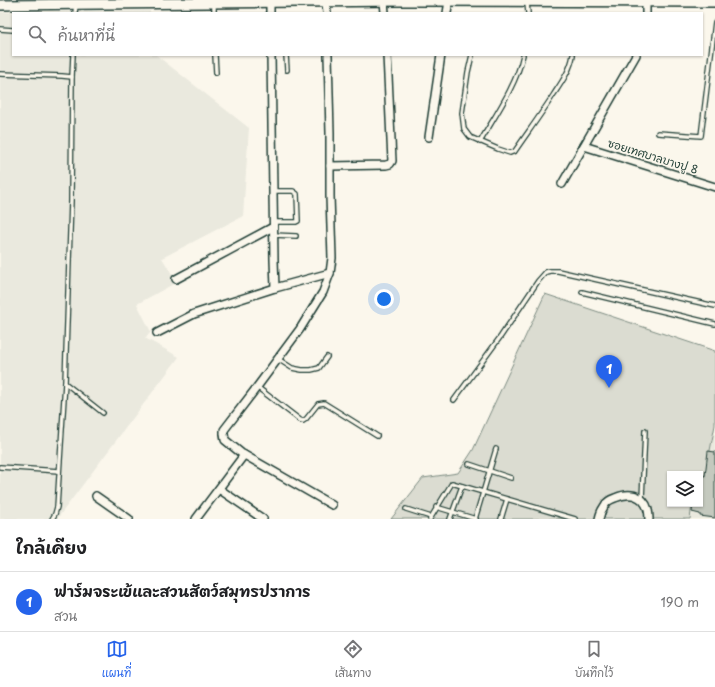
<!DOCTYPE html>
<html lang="th">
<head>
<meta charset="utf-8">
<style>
	body { margin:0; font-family:"Playpen Sans","Playpen Sans Thai",sans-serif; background:#f2f2f2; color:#202124 }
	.controls { position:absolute; right:12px; bottom:12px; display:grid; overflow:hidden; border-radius:0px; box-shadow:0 1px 3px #0004 }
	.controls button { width:36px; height:36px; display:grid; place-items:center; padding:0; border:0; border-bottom:1px solid #e0e0e0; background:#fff; color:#202124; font:20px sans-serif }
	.you { position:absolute; left:384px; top:299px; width:14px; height:14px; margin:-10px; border:3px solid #fff; border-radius:50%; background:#1a73e8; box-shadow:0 0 0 6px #1a73e833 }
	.badge { display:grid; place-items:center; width:26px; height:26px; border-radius:50%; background:#2563eb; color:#fff; font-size:13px; font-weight:700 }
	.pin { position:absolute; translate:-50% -33px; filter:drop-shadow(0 1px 2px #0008) }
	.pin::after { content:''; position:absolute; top:21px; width:14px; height:12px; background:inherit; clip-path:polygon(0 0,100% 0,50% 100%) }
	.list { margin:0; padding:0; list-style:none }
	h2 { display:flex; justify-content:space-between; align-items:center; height:52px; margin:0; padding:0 16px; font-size:17px }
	h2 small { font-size:13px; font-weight:400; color:#757577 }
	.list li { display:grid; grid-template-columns:26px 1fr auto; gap:12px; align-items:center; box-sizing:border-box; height:60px; padding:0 16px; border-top:1px solid #e0e0e0 }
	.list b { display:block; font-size:15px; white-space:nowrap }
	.list p { margin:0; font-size:13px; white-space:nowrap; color:#757577 }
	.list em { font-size:13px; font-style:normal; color:#757577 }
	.icon { flex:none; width:22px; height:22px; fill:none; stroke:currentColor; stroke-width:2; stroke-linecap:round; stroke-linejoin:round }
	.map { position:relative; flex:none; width:715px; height:519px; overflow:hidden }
	.search { position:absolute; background:#fff; box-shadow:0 1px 3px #0004; left:12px; right:12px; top:12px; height:44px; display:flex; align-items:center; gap:10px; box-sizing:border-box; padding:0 14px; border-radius:0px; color:#757577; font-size:15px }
	.sheet { height:112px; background:#fff }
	nav { display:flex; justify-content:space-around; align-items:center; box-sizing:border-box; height:56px; border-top:1px solid #e0e0e0; background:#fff; font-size:11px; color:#757577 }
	nav a { display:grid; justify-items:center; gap:2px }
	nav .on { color:#2563eb }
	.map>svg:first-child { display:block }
</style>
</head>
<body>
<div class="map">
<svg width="715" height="519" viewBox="0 0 715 519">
	<rect width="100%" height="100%" fill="#fbf7ec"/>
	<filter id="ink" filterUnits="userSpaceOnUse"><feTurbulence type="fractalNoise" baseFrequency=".025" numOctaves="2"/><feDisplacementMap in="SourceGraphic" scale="8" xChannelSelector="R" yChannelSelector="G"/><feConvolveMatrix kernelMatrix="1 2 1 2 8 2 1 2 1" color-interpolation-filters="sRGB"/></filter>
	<g filter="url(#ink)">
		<g fill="#eae9de">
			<path d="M150 11V13H13V55H156L249 128 243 216 162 258 177 282 137 304 151 332 145 338 179 357 57 519H0V12Z"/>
			<path d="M715 425V519H690L692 504H700V475L714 431Z"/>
		</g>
		<path fill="#dbdcd1" stroke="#7d8c82" d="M545 294 715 351V425L705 476 700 475V474H670V504H692L690 519H391L423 478 458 473 473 450Z"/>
		<path fill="#c4c9be" stroke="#1f3d34" d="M708 451 715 452V518L700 516V514L692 512 693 504H700V475L705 476Z"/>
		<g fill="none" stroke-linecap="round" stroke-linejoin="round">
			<defs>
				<g id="service">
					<path d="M527 3 528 13"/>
					<path d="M214 4V13"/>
					<path d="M75 13 76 5"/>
					<path d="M0 29 13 30"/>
					<path d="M215 55 216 73"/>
					<path d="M286 55 287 70"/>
					<path d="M472 55 468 72 462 113 464 129 470 137 498 149 510 153 515 151C528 132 542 113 554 94 562 82 571 69 573 55"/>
					<path d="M0 74 62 76 72 77 73 55"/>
					<path d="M658 133 701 136 715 22"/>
					<path d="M480 142C495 116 517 84 523 55"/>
					<path d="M273 191H293L297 194 298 221 296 222H273"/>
					<path d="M273 235 296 236"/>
					<path d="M582 292 715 324"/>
					<path d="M278 359 292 368 302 370H311L319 368 327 357"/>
					<path d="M65 383 103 413"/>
					<path d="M257 387 300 420 303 421 306 419 318 404 324 403 377 436"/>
					<path d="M454 400 501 336 538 281 546 272 550 271H558L715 306"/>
					<path d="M469 464 511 478"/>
					<path d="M0 467 59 471"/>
					<path d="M642 499 645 431"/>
					<path d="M436 507 476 519"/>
					<path d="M406 509 431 517"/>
					<path d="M52 519 55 514 57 507 65 383 71 201 72 77"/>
					<path d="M430 519 452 483 575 519"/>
					<path d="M450 519 462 486"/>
					<path d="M475 519 496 449"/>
					<path d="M501 519 507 499"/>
				</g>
				<g id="minor">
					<path d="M384 1 385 13"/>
					<path d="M270 2V13"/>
					<path d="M326 2 327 13"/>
					<path d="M646 2V13"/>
					<path d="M447 13 449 1"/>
					<path d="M271 55 274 260 275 288"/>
					<path d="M328 55 330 133V196L332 258 330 273 323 292 300 329 257 387 224 430V434L225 440 241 453 332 505"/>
					<path d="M429 137 441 55"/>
					<path d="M584 146 715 187"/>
					<path d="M330 166 386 165 390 164 392 161 387 55"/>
					<path d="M562 184 636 55"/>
					<path d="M176 279 273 227"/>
					<path d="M157 333 194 314 275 288 330 273"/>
					<path d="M219 489 263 519"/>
					<path d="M96 496 129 519"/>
					<path d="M196 519 244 455"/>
					<path d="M599 519C600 514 602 509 605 505 607 501 612 499 615 498 634 490 649 498 649 519"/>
				</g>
				<path id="tertiary" d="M0 5 404 1 715 2"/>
			</defs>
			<use href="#service" stroke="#1f3d34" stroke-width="6"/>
			<use href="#minor" stroke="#1f3d34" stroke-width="10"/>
			<use href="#tertiary" stroke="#1f3d34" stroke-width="12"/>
			<use href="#service" stroke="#fbf7ec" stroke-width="3.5"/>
			<use href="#minor" stroke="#fbf7ec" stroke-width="7"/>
			<use href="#tertiary" stroke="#fbf7ec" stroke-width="9"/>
		</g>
	</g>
	<g text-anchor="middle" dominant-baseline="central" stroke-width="3.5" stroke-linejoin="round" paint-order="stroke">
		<g font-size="11" fill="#1f3d34" stroke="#fbf7ec">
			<text transform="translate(653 156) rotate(17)">ซอยเทศบาลบางปู 8</text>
		</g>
	</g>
</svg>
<div class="controls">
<button><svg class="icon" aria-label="layers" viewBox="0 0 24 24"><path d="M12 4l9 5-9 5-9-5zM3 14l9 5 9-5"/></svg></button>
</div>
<div class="you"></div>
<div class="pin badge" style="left:609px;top:388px">1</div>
<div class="search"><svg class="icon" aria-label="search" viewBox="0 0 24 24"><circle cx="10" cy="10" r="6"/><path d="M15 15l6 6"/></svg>ค้นหาที่นี่</div>
</div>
<section class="sheet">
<h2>ใกล้เคียง<small></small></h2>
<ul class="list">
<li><span class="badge">1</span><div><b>ฟาร์มจระเข้และสวนสัตว์สมุทรปราการ</b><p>สวน</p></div><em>190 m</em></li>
</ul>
</section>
<nav>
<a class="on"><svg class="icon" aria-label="map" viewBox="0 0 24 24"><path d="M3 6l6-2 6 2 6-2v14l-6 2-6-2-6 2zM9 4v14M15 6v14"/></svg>แผนที่</a>
<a><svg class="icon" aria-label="directions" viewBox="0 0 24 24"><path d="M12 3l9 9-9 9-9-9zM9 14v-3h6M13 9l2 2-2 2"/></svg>เส้นทาง</a>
<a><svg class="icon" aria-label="saved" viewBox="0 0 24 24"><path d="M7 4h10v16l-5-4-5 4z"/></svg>บันทึกไว้</a>
</nav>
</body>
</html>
